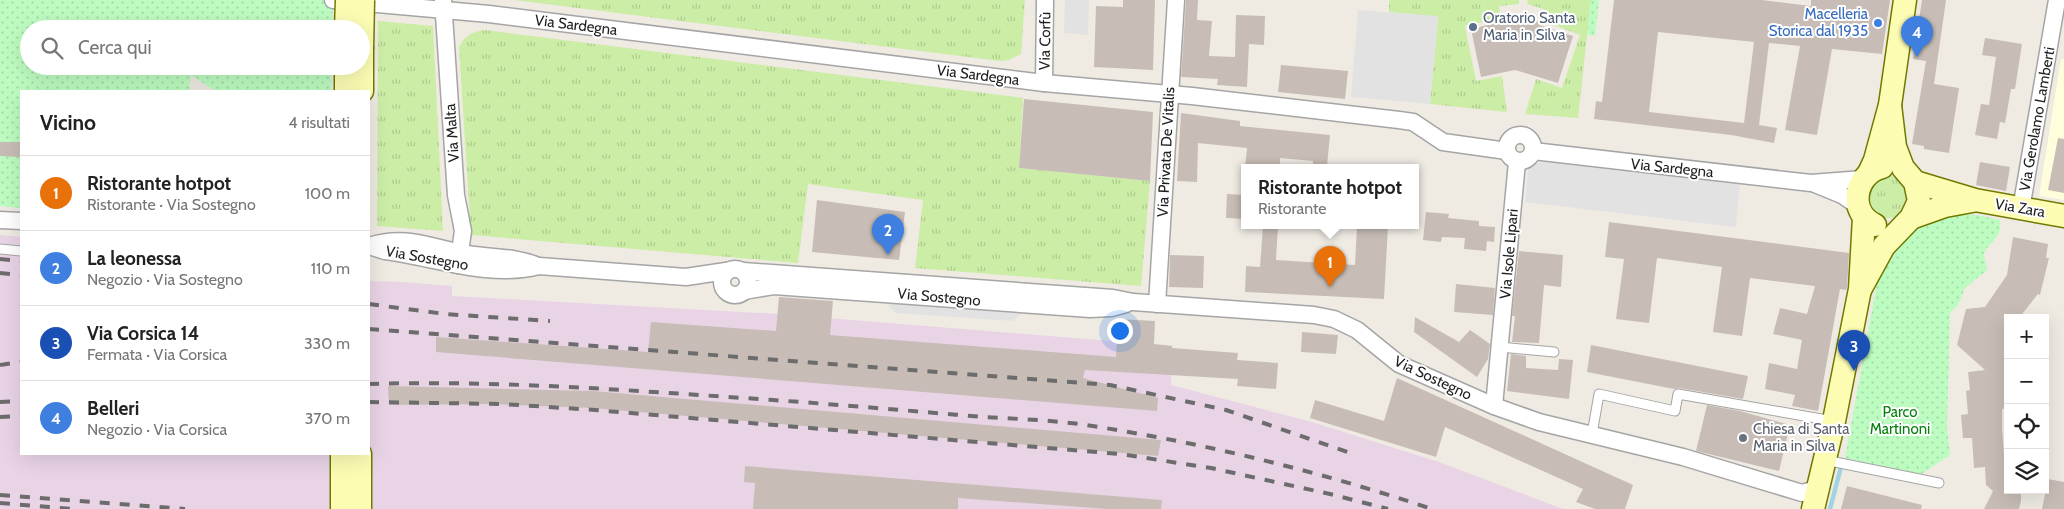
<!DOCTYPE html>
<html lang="it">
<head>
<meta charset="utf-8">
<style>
	body { margin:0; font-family:Cabin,sans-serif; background:#f6f6f6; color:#222 }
	.controls { position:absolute; right:15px; bottom:15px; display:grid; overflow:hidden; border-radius:0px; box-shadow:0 5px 20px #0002 }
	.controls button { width:45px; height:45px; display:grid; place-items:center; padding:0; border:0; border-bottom:1px solid #e0e0e0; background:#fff; color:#222; font:25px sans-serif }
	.you { position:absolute; left:1119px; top:330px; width:18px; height:18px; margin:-12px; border:4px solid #fff; border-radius:50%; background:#1a73e8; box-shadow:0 0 0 8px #1a73e833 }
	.badge { display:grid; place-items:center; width:32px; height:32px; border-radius:50%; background:#ea580c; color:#fff; font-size:16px; font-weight:700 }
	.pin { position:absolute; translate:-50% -41px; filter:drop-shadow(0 1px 2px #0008) }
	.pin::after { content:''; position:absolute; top:26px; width:18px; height:15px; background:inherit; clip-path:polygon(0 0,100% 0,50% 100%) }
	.popup { position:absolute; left:1241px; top:164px; width:178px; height:65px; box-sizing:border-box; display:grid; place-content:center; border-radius:0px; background:#fff; filter:drop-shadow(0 1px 4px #0005); font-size:16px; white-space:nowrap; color:#767676 }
	.popup b { font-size:19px; color:#222 }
	.popup::after { content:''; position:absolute; left:50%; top:100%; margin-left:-10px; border:10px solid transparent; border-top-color:#fff }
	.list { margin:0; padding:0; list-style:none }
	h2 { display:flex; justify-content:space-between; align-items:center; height:65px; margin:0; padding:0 20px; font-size:21px }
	h2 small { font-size:16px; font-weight:400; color:#767676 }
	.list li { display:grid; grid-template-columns:32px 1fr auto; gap:15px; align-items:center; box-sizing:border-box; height:75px; padding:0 20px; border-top:1px solid #e0e0e0 }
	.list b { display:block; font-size:19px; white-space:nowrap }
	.list p { margin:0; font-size:16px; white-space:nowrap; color:#767676 }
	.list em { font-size:16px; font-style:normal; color:#767676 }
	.icon { flex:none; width:28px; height:28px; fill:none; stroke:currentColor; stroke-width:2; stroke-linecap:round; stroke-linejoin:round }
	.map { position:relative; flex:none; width:2064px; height:509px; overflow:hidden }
	.search { position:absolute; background:#fff; box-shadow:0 5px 20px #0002; left:20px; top:20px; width:350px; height:55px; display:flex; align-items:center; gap:12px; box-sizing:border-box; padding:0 18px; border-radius:28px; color:#767676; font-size:19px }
	.panel { position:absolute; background:#fff; box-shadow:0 5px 20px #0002; left:20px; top:90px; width:350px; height:365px; border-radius:0px }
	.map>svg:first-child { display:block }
</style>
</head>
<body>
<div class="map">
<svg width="2064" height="509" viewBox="0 0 2064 509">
	<defs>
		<pattern id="grass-tufts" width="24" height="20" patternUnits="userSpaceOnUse" patternTransform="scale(1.25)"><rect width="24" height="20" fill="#cbeda6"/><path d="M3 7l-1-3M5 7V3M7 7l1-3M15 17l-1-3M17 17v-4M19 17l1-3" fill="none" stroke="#aecb8e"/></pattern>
		<pattern id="park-dots" width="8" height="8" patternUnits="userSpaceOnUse" patternTransform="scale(1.25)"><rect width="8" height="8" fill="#bdfcc0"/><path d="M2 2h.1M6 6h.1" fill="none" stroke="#a2d8a5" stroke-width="1.8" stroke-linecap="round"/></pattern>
	</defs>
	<rect width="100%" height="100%" fill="#efebe3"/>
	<path fill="#e9d4e6" d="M0 235 21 237V454H369V281L402 282 452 286V296L778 314 1172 346 1171 385 1312 422 1436 461 1563 509H0Z"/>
	<path fill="#fffedc" d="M2061 59H2064V200L2039 196Z"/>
	<g fill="url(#grass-tufts)">
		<path d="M514 0H1025L1021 54 1009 60 1000 61Z"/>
		<path d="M1389 0H1519V4L1499 6 1501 18 1465 26 1476 81 1502 76 1507 112 1430 104 1438 17 1389 12Z"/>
		<path d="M1528 0H1591L1578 118 1525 114 1536 79 1562 88 1580 35 1541 20 1544 9 1527 4Z"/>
		<path d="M378 21 433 26 443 231 377 226Z"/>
		<path d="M485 30 1023 98 1019 168 1150 181 1141 286 915 268 923 200 808 184 798 263 471 235 459 47C465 35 472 32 485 30Z"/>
		<path d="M1885 175C1924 177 1912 237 1870 212L1868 186Z"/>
	</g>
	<g fill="url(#park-dots)">
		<path d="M0 0H333L332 29H29V66H332L331 91H215L191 75 189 91H21V208L0 206Z"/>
		<path d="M1591 0H1599L1595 36 1587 35Z"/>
		<path d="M1957 214 1977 215 2000 220C2003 238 1989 241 1984 254L1987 270 1965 288 1958 305 1950 313 1947 426 1950 455 1920 475 1845 458 1878 277C1897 240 1916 224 1957 214Z"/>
	</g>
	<g fill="#e2e2e2">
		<path d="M1065 0H1089L1088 35 1064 33Z"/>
		<path d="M1358 10 1438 16 1430 104 1351 97Z"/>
		<path d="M1543 162 1740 184 1736 227 1525 202 1528 169 1536 163Z"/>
		<path d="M888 297 1023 307 1021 313 1013 321 895 313 888 304Z"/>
	</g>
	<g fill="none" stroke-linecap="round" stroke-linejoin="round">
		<path stroke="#a1d4e0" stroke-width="4.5" d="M1830 509 1841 467"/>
	</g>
	<g fill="#c7bdb6" fill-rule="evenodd">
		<path d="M1123 0H1155L1153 70 1094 67 1096 6 1123 7Z"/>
		<path d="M1186 0H1198L1197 20 1212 21 1209 56 1235 57 1236 15 1265 16 1264 45 1249 44 1247 87 1217 85 1218 79 1181 77Z"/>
		<path d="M1614 0H1762L1811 6V0H1890L1882 54 1832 49 1817 135 1785 130 1800 46 1769 43 1759 125 1777 128 1774 143 1731 135 1594 119 1596 101 1602 102ZM1658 32 1754 42 1744 123 1649 112Z"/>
		<path d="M1922 0H1946L1934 84 1959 88 1949 153 1924 149V146L1912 144 1926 61 1913 59Z"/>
		<path d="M1526 16 1538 21 1539 25 1573 36 1558 83 1515 70 1481 77 1471 29Z"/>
		<path d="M1985 38 2022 44 2015 89H2011L2005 123 2000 122 1997 139 1975 135 1981 104 1989 105 1996 57 1982 55Z"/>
		<path d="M1281 65 1348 71 1345 99 1278 92Z"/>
		<path d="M1024 99 1153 112 1150 181 1019 168Z"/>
		<path d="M1181 113 1240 121V126L1330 135 1327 166 1313 165V161L1280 158V168H1245L1247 148 1198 143 1197 182 1177 181Z"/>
		<path d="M2058 138 2064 139V193L2048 190Z"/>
		<path d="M0 142H21V157L0 156Z"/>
		<path d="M1980 162 2010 167 2006 191 1976 185Z"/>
		<path d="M1227 194 1245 195V219L1226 218Z"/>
		<path d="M817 200 905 212 899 260 812 252Z"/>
		<path d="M1426 212 1449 214 1448 218 1479 221V226L1495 227 1494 242 1487 241 1486 251 1464 249 1465 238 1442 237 1441 242 1423 240Z"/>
		<path d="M1609 222 1849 253 1847 287 1846 290 1840 289 1818 411 1792 406 1795 395 1765 389 1769 363 1797 369 1802 340 1773 334 1780 308 1807 314 1815 286 1750 278 1742 336 1713 332 1722 267 1657 258 1649 323 1616 319 1624 259 1605 257Z"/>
		<path d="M1263 226H1278L1276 260 1355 265 1357 226H1388L1384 299 1245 292 1246 266 1260 267Z"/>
		<path d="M2013 237 2048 244 2046 258H2049L2040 295 2038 294 2019 318H2008V341L2004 355 2006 408 2002 409V429L2004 454 2008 453V490H2021V501L2019 509H1984L1993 491 1986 485 1985 467 1974 468 1972 438H1963L1961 415 1968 414 1966 391 1970 390 1968 372 1985 370 1957 345 1966 309 1985 307 2007 275Z"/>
		<path d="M1519 251 1563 255 1561 287 1544 285 1539 343 1512 342 1515 316H1512Z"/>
		<path d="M1170 255 1204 256 1203 288 1169 287Z"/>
		<path d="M1456 284 1495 288 1493 315 1454 312Z"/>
		<path d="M779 297 833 301 830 335 1116 357 1118 319 1155 321 1154 344 1172 346V348L1238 353 1237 360 1278 363 1276 389 1237 386 1238 379 1085 370 1083 378 1158 398 1157 411 436 352V337L648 352 651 322 776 331Z"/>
		<path d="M1415 317 1459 342 1470 330 1490 344 1488 359 1477 377 1414 332Z"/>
		<path d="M1302 332 1338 335 1336 354 1301 352Z"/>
		<path d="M1591 345 1748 376 1743 399 1679 388 1674 389 1587 372Z"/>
		<path d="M1511 354 1526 356V368L1558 370 1559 359 1573 360 1569 399 1507 391Z"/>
		<path d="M1397 378 1633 485 1625 509H1595L1576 502 1583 489 1445 427 1436 457 1310 418 1315 400 1384 421Z"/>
		<path d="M388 386 593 391 1161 440 1158 456 592 408 488 404 389 405Z"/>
		<path d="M1707 405 1740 411 1790 425 1779 471 1696 451Z"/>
		<path d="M745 466 1162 500 1161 509H1108L958 498V509H753L755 483 744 482Z"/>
		<path d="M2048 479 2064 482V509H2042Z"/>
		<path d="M1847 486 1922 505 1921 509H1841Z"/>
	</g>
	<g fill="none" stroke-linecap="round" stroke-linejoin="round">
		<defs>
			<g id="lane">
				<path d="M0 249 21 251"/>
				<path d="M1500 347 1554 352"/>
				<path d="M1592 434 1599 394 1675 411 1678 394 1833 421"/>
				<path d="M1825 460 1939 483"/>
			</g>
			<g id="street">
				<path d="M333 0 489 14 1044 83 1192 96 1399 120 1413 122 1443 142 1507 151"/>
				<path d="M443 0 456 195 463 231 458 265"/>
				<path d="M1044 83 1045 0"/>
				<circle cx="1520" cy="148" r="13"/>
				<path d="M1533 151 1811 183 1863 179"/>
				<path d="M1815 184 1842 195 1858 206"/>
				<path d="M2021 209 2057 0"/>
				<path d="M0 220 21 221"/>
				<path d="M369 246 385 251C435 257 488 279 539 266L686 277 726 271"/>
				<path d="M369 246C408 234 430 248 467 254 491 258 515 256 538 266"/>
				<circle cx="735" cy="282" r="13"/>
				<path d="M743 271 1113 298 1133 302 1314 315 1334 319 1357 330 1399 364 1494 406 1539 422 1683 457 1802 493 1813 490 1820 478"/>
				<path d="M744 291 774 286 1090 309 1111 308 1126 304"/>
				<path d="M1157 304 1176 0"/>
				<path d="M1494 406 1517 162"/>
			</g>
			<g id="secondary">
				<path d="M362 49V91"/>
				<path d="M346 91V66"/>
				<path d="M1869 173 1875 160 1890 105 1905 0"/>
				<path d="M1915 182 1975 200 2064 216"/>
				<path d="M1911 218 1945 206 1972 201"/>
				<path d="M1875 225C1848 213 1854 174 1882 167"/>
				<path d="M1861 288 1884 246 1911 218 1919 201 1915 182 1903 168 1895 147 1890 105"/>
				<path d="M342 509V454"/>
				<path d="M360 509V454"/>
				<path d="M1813 509 1834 421 1860 289 1864 217"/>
			</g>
		</defs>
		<use href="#lane" stroke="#a5a5a5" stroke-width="11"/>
		<use href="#street" stroke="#a5a5a5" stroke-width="19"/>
		<use href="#secondary" stroke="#717900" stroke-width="25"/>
		<use href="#lane" stroke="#fff" stroke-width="9"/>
		<use href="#street" stroke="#fff" stroke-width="16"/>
		<use href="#secondary" stroke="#fcfdb3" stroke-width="22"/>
		<g stroke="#6c6c6c" stroke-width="4" stroke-dasharray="10 10" stroke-linecap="butt">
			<path d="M0 259 21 261"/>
			<path d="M0 273 21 275"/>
			<path d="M369 304 445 314 550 321"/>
			<path d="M369 329 1110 385 1226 410 1353 454"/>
			<path d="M0 365 21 362"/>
			<path d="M369 384C504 380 638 391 773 400 843 405 913 411 983 417 1017 419 1052 420 1086 425 1204 443 1318 471 1432 509"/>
			<path d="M0 402 21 401"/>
			<path d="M369 402 503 404 595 410 1120 454 1211 468 1330 494 1388 509"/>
			<path d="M0 417 21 416"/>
			<path d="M0 495 185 509"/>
			<path d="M0 503 73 509"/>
		</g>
		<defs>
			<g id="secondary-bridge">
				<path d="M346 29 347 0"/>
				<path d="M362 49 363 0"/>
			</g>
		</defs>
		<use href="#secondary-bridge" stroke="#717900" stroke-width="25" stroke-linecap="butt"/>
		<use href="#secondary-bridge" stroke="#fcfdb3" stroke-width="22"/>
	</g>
	<circle fill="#3f7fe0" stroke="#fff" stroke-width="2" cx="1878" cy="23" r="5"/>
	<circle fill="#5c6f8a" stroke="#fff" stroke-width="2" cx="1473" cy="27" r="5"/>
	<circle fill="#6b7280" stroke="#fff" stroke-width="2" cx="1743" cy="438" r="5"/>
	<g text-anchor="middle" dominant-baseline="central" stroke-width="4" stroke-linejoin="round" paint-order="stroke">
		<g font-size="15" fill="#366cbe" stroke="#fff" text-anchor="end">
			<text x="1868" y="14">Macelleria<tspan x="1868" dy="17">Storica dal 1935</tspan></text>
		</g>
		<g font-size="15" fill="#4e5e75" stroke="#fff" text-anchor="start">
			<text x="1483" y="18">Oratorio Santa<tspan x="1483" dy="17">Maria in Silva</tspan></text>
		</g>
		<g font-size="15" fill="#1e1e1e" stroke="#fff">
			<text transform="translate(576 25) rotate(7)">Via Sardegna</text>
			<text transform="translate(1045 41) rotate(-89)">Via Corfù</text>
			<text transform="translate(978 75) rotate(7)">Via Sardegna</text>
			<text transform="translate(2037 119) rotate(-80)">Via Gerolamo Lamberti</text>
			<text transform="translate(452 133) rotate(-94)">Via Malta</text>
			<text transform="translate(1166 152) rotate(-87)">Via Privata De Vitalis</text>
			<text transform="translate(1672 168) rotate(6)">Via Sardegna</text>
			<text transform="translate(2020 208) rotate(10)">Via Zara</text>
			<text transform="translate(1509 254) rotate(-85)">Via Isole Lipari</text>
			<text transform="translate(427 258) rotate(10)">Via Sostegno</text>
			<text transform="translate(939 297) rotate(5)">Via Sostegno</text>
			<text transform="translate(1433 378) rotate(25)">Via Sostegno</text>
		</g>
		<g font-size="15" fill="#05820b" stroke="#fff">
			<text x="1900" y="412">Parco<tspan x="1900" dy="17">Martinoni</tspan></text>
		</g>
		<g font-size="15" fill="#5b616d" stroke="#fff" text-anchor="start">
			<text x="1753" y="429">Chiesa di Santa<tspan x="1753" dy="17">Maria in Silva</tspan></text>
		</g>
	</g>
</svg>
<div class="controls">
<button>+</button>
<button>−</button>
<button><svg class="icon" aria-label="locate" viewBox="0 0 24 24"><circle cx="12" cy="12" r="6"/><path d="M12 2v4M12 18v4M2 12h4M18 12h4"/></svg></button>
<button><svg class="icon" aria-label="layers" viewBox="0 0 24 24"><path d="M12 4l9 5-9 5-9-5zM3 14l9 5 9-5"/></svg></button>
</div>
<div class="you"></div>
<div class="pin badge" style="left:1330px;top:287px;background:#e8710a">1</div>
<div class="popup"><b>Ristorante hotpot</b>Ristorante</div>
<div class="pin badge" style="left:888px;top:255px;background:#3f7fe0">2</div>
<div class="pin badge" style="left:1854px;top:371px;background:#1a4fb4">3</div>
<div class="pin badge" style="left:1917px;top:57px;background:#3f7fe0">4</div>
<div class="search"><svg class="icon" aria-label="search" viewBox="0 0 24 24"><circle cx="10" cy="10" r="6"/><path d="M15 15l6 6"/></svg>Cerca qui</div>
<section class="panel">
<h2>Vicino<small>4 risultati</small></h2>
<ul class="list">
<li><span class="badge" style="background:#e8710a">1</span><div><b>Ristorante hotpot</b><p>Ristorante · Via Sostegno</p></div><em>100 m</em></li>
<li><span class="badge" style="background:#3f7fe0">2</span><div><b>La leonessa</b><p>Negozio · Via Sostegno</p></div><em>110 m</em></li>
<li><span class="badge" style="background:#1a4fb4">3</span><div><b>Via Corsica 14</b><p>Fermata · Via Corsica</p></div><em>330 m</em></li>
<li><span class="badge" style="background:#3f7fe0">4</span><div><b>Belleri</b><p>Negozio · Via Corsica</p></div><em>370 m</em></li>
</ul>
</section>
</div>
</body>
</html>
